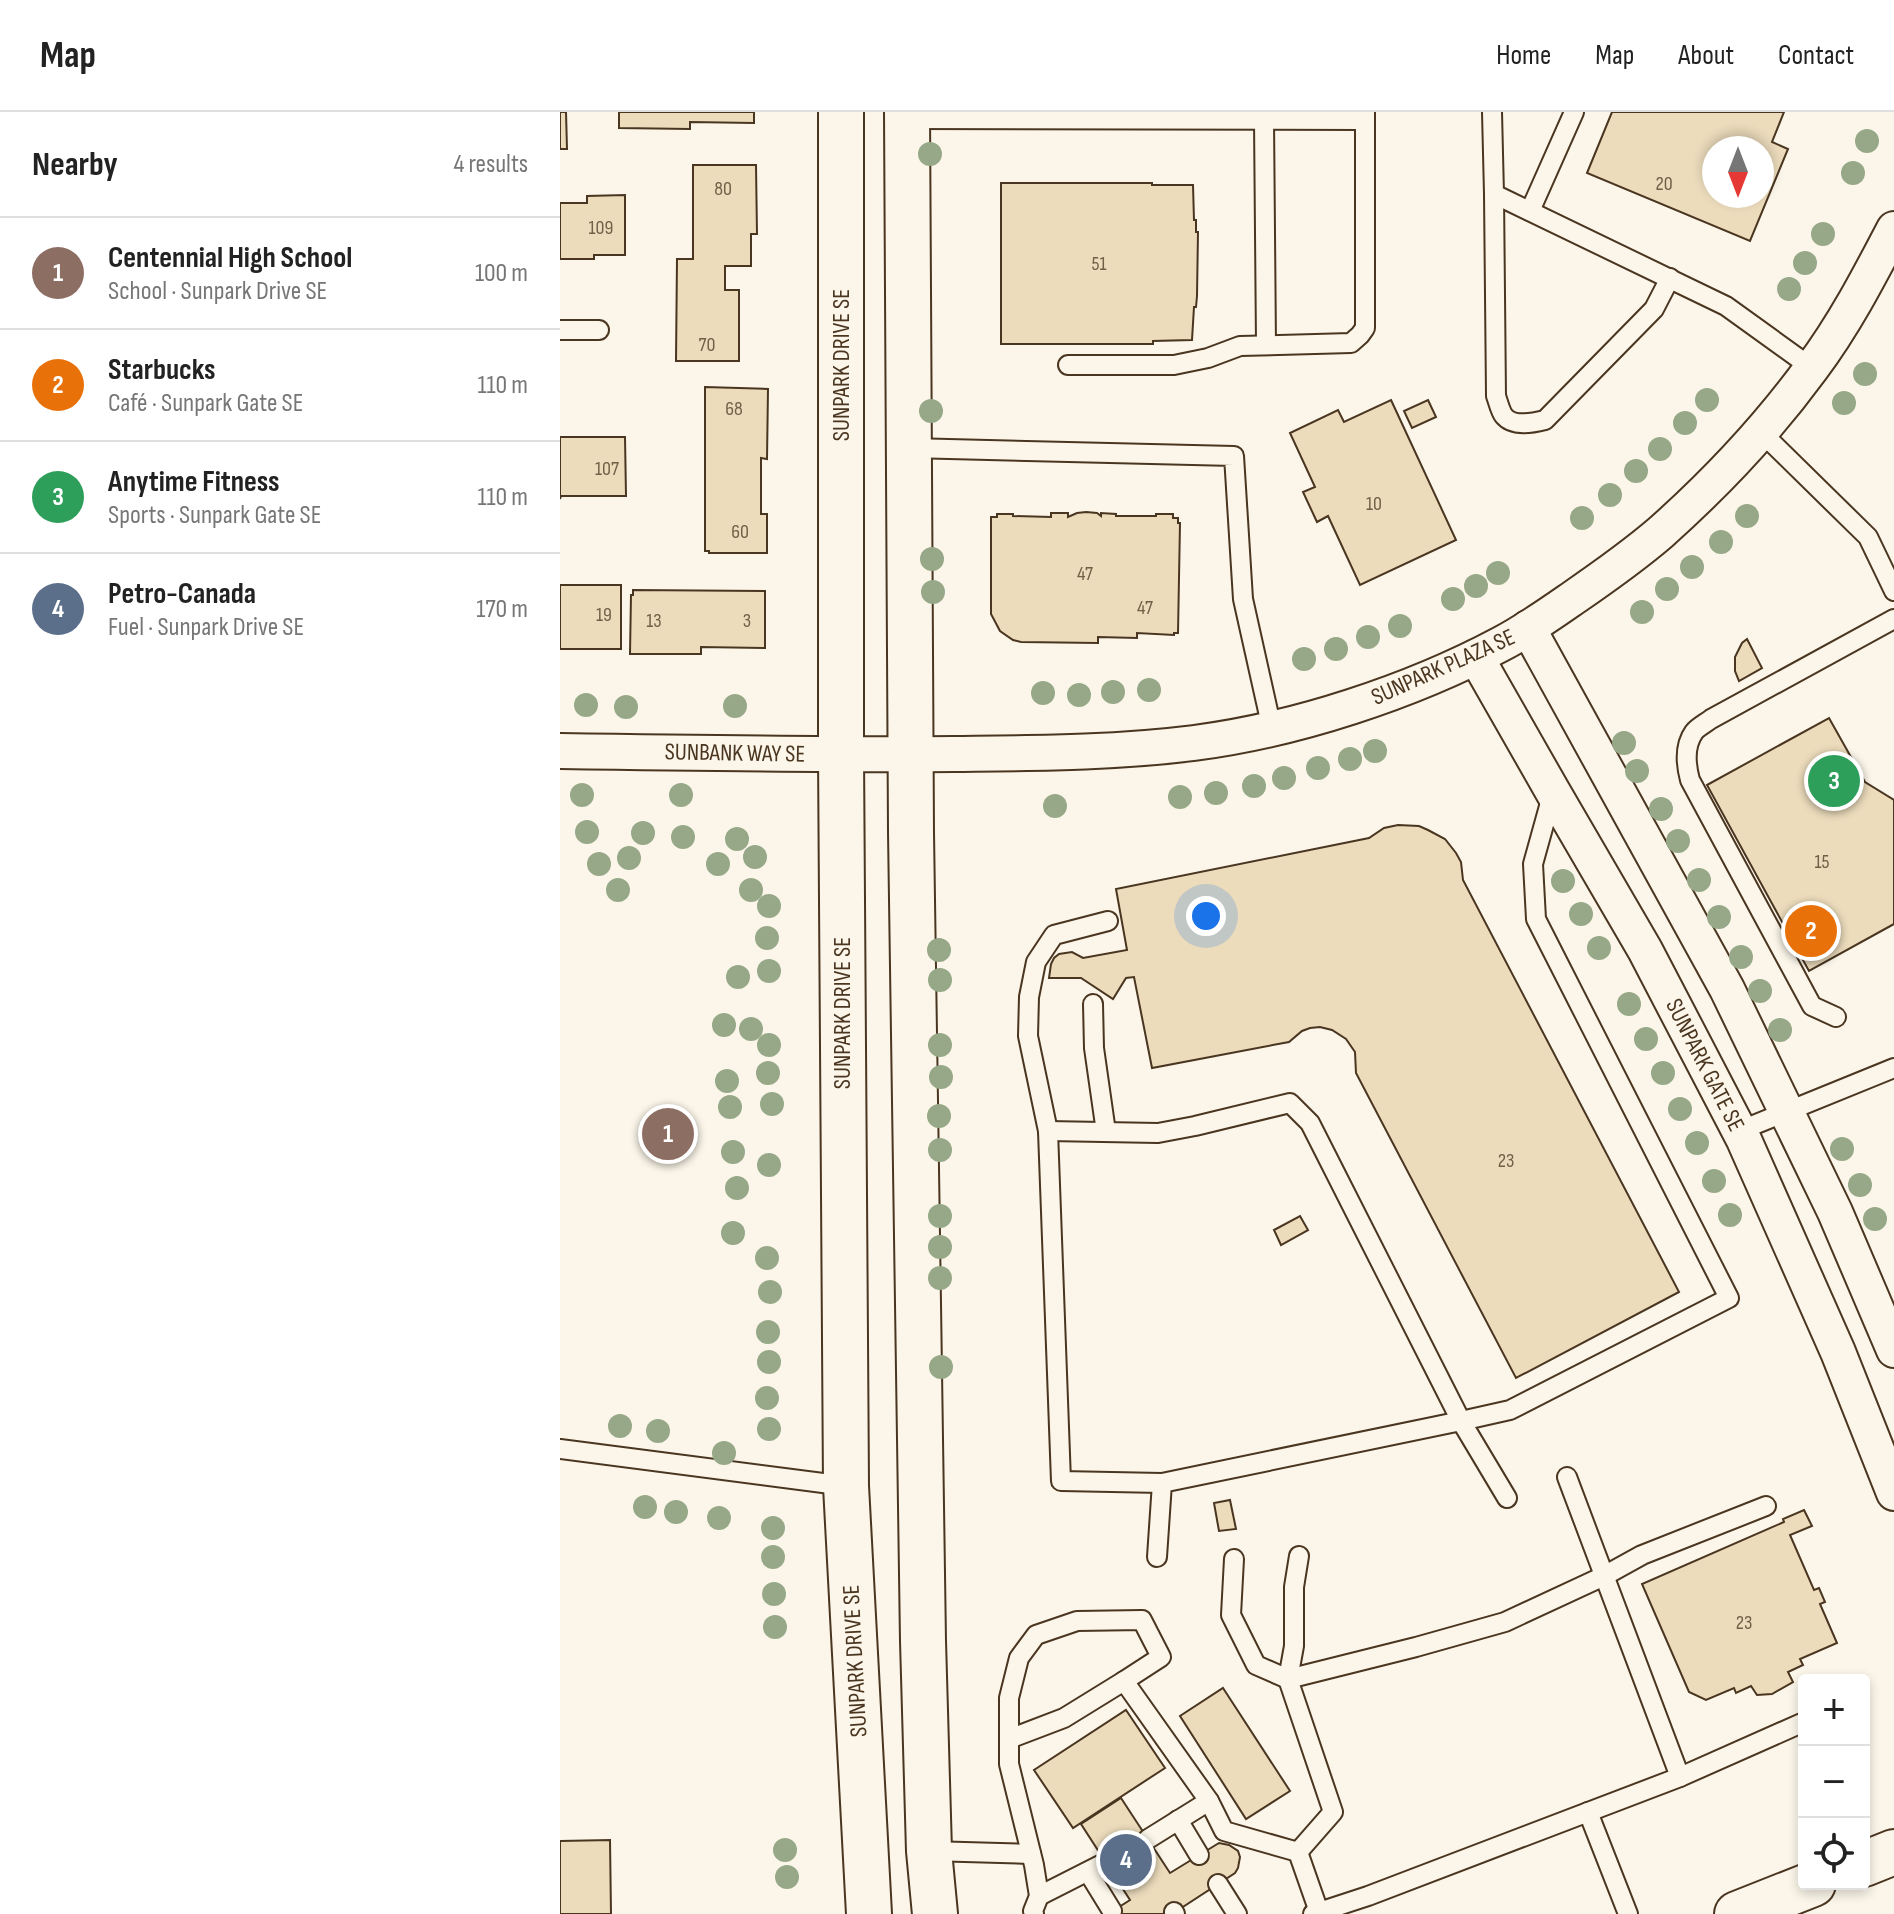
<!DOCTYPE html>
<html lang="en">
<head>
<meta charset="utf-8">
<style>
	body { margin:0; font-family:"Sofia Sans Condensed",sans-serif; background:#f2f2f2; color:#222 }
	.controls { position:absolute; right:24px; bottom:24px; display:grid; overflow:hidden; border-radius:8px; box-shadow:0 4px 12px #0003 }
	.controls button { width:72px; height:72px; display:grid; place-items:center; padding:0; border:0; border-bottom:2px solid #e0e0e0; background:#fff; color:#222; font:40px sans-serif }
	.compass { position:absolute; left:1142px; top:24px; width:72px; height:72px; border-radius:50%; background:#fff; box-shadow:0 4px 12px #0003; rotate:180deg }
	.you { position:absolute; left:646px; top:804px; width:28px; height:28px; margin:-20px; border:6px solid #fff; border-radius:50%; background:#1a73e8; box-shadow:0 0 0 12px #1a73e833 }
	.badge { display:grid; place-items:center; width:52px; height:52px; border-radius:50%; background:#0f766e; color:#fff; font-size:26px; font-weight:700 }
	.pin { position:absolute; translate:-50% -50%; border:4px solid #fff; box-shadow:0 2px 8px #0006 }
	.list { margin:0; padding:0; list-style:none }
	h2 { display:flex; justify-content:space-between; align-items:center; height:104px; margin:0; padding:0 32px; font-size:34px }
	h2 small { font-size:26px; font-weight:400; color:#767676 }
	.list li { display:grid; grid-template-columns:52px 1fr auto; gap:24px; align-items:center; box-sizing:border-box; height:112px; padding:0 32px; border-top:2px solid #e0e0e0 }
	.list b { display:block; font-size:30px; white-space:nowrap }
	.list p { margin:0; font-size:26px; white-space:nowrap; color:#767676 }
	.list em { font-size:26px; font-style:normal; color:#767676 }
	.icon { flex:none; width:44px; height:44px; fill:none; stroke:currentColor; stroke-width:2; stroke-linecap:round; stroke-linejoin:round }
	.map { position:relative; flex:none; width:1334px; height:1802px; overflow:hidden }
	header { display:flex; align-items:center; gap:48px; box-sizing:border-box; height:112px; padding:0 40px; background:#fff; border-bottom:2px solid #e0e0e0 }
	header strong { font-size:38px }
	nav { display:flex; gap:44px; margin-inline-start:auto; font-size:28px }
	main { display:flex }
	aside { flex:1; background:#fff }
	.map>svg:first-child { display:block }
</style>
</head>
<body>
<header>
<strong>Map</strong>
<nav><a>Home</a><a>Map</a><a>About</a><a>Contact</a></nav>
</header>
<main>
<aside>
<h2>Nearby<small>4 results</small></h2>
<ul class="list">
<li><span class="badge" style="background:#8d6e63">1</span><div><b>Centennial High School</b><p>School · Sunpark Drive SE</p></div><em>100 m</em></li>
<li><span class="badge" style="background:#e8710a">2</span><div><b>Starbucks</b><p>Café · Sunpark Gate SE</p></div><em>110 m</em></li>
<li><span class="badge" style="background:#2e9e5b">3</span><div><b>Anytime Fitness</b><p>Sports · Sunpark Gate SE</p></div><em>110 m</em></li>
<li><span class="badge" style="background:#5c6f8a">4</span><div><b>Petro-Canada</b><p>Fuel · Sunpark Drive SE</p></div><em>170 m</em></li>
</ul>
</aside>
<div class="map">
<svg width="1334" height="1802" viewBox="0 0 1334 1802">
	<rect width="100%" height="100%" fill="#fbf6e9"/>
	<g fill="#ecdcbc" stroke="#4a3520" stroke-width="2" fill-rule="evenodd">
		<path d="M0 0H6L7 37H0Z"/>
		<path d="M59 0H194V11L130 10V17L59 16Z"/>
		<path d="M1052 0H1224L1212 30 1228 37 1190 129 1027 61ZM1154 36H1202V84H1154Z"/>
		<path d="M133 53H196L197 122H191V154H165V178H179V249H116L117 147H133Z"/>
		<path d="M441 71H592V73H633L634 108H636V120H638L637 184 636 195H634L632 228 593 229V232H441Z"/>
		<path d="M65 83V143H34V147H0V91H27V84Z"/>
		<path d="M145 275 208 277 207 347 201 346V402H207V441H149V439H145Z"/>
		<path d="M831 288 896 428 800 473 768 404 757 410 743 380 755 375 730 321 778 298 784 310Z"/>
		<path d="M868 288 876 305 852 316 844 299Z"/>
		<path d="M0 325H65L66 384H1L0 387Z"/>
		<path d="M526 400 537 401 541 404V401L556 402V404H596V402H613V406H618V411H620L618 521H614V523L577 521V526L538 525V531L461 530 453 528 440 519 431 502V405H437V402H453V404L491 405V401H508V405L517 401Z"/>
		<rect x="0" y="473" width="61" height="64"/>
		<path d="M73 478 205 479V536L141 535V542H70L71 483H73Z"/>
		<path d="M1187 527 1202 556 1179 569 1175 559V545L1182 531Z"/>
		<path d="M1269 606 1305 670 1334 688V812L1249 859 1147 673Z"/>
		<path d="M838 713 859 714 868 718 885 727 896 741 901 750 903 768 1119 1180 956 1266 796 961 795 940 786 927 772 918 760 915 750 916 742 919 729 930 592 956 574 865 566 866 553 887 521 866H489L491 852 494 846 499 842 512 840 523 846 567 838 556 777 809 726 824 716Z"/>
		<path d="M740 1104 748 1118 721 1133 714 1118Z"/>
		<path d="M670 1388 676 1417 659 1419 654 1391Z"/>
		<path d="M1244 1398 1252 1414 1230 1423 1254 1478 1259 1476 1265 1490 1260 1492 1277 1531 1240 1547 1243 1553 1228 1560 1233 1570 1212 1582 1197 1583 1191 1574 1176 1581 1174 1576 1146 1588 1129 1580 1082 1472 1224 1410 1223 1407Z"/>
		<path d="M663 1576 730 1679 686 1707 620 1604Z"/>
		<path d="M566 1598 605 1656 513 1716 474 1658Z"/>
		<path d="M561 1686 610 1761 659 1731 669 1733 678 1739 680 1745 678 1756 675 1761 612 1802H548L570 1788 521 1712Z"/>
		<path d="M50 1728 51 1802H0V1729Z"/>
	</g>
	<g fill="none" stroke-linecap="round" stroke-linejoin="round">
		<defs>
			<g id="lane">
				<path d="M932 0 934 82 1166 194 1252 256"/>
				<path d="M347 7 805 8V0"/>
				<path d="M704 8 706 233"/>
				<path d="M934 82 936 284C938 289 940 299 944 304 953 315 973 311 985 308L1094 197 1110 166"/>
				<path d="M970 99 1014 0"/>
				<path d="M0 218H39"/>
				<path d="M508 253H614L648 246 680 234 791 231 800 223 805 216V8"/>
				<path d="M1201 320 1308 425 1334 479"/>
				<path d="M349 336 674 344 683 487 712 617"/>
				<path d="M548 809 494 823 476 850 469 885 468 924 488 1019 501 1369 602 1371"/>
				<path d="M533 892 534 936 546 1020"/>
				<path d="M1276 905 1252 894 1130 668C1126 653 1124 634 1134 620 1138 615 1146 611 1151 607L1334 507"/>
				<path d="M488 1019 598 1021 635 1014 730 991 750 1011 901 1309 950 1298 1169 1186 976 807 973 752 993 680"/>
				<path d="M1179 1019 1334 956"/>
				<path d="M0 1337 286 1374"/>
				<path d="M597 1445 602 1371 901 1309 947 1386"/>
				<path d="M674 1447 671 1503 696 1553 728 1567 856 1535 945 1510 1044 1464 1082 1443 1206 1394"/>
				<path d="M449 1627 504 1606 564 1569"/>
				<path d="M1120 1665 1244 1610"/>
				<path d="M1028 1700 1068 1802"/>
				<path d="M618 1708 639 1743"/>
				<path d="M588 1727 649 1689"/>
				<path d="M369 1739 471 1742"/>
				<path d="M738 1740 773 1700 728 1567 734 1534V1475L739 1444"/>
				<path d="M528 1760 552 1799"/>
				<path d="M658 1772 677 1802"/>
				<path d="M479 1784 546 1750"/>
				<path d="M614 1800 615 1802"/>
				<path d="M474 1802 473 1799 479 1784 474 1753 449 1652V1586L459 1546 476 1523 517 1509 582 1508 601 1545 564 1569 649 1689 664 1719 738 1740 759 1800"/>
				<path d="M753 1802 808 1784 1120 1665 1007 1365"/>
			</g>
			<g id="street">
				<path d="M968 516 1167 877 1275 1100 1334 1238"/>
				<path d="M916 545 993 680 1085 838 1184 1028 1278 1240 1334 1381"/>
				<path d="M0 639C131 641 263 643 394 642 474 641 554 641 634 631 735 618 851 580 941 532 966 519 990 502 1013 486 1042 466 1072 445 1100 421 1155 372 1207 317 1251 257 1284 213 1309 165 1334 117"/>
			</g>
			<g id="secondary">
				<path d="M281 0V642L286 1374 309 1802"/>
				<path d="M347 0 351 720 363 1529 369 1739 375 1802"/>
				<path d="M1304 1752 1334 1740"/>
				<path d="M1177 1802 1253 1772"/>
			</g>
		</defs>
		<use href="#lane" stroke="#4a3520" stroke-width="22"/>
		<use href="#street" stroke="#4a3520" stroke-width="38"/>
		<use href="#secondary" stroke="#4a3520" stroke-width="48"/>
		<use href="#lane" stroke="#fbf6e9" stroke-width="18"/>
		<use href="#street" stroke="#fbf6e9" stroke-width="34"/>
		<use href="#secondary" stroke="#fbf6e9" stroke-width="44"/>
	</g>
	<g fill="#96a887">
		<circle cx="1307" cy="29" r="12"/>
		<circle cx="370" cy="42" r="12"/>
		<circle cx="1293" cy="61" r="12"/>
		<circle cx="1263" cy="122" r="12"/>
		<circle cx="1245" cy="151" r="12"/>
		<circle cx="1229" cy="177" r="12"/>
		<circle cx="1305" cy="262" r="12"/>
		<circle cx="1147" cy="288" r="12"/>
		<circle cx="1284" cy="291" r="12"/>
		<circle cx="371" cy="299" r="12"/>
		<circle cx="1125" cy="311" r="12"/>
		<circle cx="1100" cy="337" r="12"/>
		<circle cx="1076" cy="359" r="12"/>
		<circle cx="1050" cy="383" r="12"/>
		<circle cx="1187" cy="404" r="12"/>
		<circle cx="1022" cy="406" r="12"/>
		<circle cx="1161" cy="430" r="12"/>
		<circle cx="372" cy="447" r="12"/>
		<circle cx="1132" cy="455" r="12"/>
		<circle cx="938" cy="461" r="12"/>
		<circle cx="916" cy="474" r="12"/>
		<circle cx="1107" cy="477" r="12"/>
		<circle cx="373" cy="480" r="12"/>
		<circle cx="893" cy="487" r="12"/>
		<circle cx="1082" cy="500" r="12"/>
		<circle cx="840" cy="514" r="12"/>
		<circle cx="808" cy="525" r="12"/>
		<circle cx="776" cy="537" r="12"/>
		<circle cx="744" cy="547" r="12"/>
		<circle cx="589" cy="578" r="12"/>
		<circle cx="553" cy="580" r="12"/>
		<circle cx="483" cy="581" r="12"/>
		<circle cx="519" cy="583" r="12"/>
		<circle cx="26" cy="593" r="12"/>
		<circle cx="175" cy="594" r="12"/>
		<circle cx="66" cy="595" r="12"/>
		<circle cx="1064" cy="631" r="12"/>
		<circle cx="815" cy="639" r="12"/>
		<circle cx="790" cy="647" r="12"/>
		<circle cx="758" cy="656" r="12"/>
		<circle cx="1077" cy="659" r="12"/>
		<circle cx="724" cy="666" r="12"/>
		<circle cx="694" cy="674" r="12"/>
		<circle cx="656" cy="681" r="12"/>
		<circle cx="22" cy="683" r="12"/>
		<circle cx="121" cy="683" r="12"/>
		<circle cx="620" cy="685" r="12"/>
		<circle cx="495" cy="694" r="12"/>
		<circle cx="1101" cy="697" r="12"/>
		<circle cx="27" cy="720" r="12"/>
		<circle cx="83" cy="721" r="12"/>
		<circle cx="123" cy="725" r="12"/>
		<circle cx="177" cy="727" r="12"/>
		<circle cx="1118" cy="729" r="12"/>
		<circle cx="195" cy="745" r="12"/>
		<circle cx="69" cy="746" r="12"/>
		<circle cx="39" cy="752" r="12"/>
		<circle cx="158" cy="752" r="12"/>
		<circle cx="1139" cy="768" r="12"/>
		<circle cx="1003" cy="769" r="12"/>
		<circle cx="58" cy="778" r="12"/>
		<circle cx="191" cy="778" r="12"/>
		<circle cx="209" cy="794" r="12"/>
		<circle cx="1021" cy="802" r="12"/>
		<circle cx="1159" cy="805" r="12"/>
		<circle cx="207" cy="826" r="12"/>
		<circle cx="1039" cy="836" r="12"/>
		<circle cx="379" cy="838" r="12"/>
		<circle cx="1181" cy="845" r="12"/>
		<circle cx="209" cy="859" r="12"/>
		<circle cx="178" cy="865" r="12"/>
		<circle cx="380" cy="868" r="12"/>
		<circle cx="1200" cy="879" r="12"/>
		<circle cx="1069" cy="892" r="12"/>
		<circle cx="164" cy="913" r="12"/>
		<circle cx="191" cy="917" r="12"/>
		<circle cx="1220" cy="918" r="12"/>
		<circle cx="1086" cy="927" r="12"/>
		<circle cx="209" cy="933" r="12"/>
		<circle cx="380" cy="933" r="12"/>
		<circle cx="208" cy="961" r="12"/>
		<circle cx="1103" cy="961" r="12"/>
		<circle cx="381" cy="965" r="12"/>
		<circle cx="167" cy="969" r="12"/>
		<circle cx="212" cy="992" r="12"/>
		<circle cx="170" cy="995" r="12"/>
		<circle cx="1120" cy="997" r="12"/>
		<circle cx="379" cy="1004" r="12"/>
		<circle cx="1137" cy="1031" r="12"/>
		<circle cx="1282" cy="1037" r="12"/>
		<circle cx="380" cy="1038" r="12"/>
		<circle cx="173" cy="1040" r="12"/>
		<circle cx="209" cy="1053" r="12"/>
		<circle cx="1154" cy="1069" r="12"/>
		<circle cx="1300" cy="1073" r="12"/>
		<circle cx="177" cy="1076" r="12"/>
		<circle cx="1170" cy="1103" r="12"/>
		<circle cx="380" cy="1104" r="12"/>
		<circle cx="1315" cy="1107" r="12"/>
		<circle cx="173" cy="1121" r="12"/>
		<circle cx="380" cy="1135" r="12"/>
		<circle cx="207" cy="1146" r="12"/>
		<circle cx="380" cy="1166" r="12"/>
		<circle cx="210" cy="1180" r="12"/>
		<circle cx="208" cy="1220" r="12"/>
		<circle cx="209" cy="1250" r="12"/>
		<circle cx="381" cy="1255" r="12"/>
		<circle cx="207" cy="1286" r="12"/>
		<circle cx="60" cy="1314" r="12"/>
		<circle cx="209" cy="1317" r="12"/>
		<circle cx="98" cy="1319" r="12"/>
		<circle cx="164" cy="1341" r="12"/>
		<circle cx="85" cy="1395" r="12"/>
		<circle cx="116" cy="1400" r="12"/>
		<circle cx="159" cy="1406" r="12"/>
		<circle cx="213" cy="1416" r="12"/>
		<circle cx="213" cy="1445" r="12"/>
		<circle cx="214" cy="1482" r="12"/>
		<circle cx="215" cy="1515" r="12"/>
		<circle cx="225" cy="1738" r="12"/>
		<circle cx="227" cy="1765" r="12"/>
	</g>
	<g text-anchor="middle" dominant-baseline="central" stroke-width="6" stroke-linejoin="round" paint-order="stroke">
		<g font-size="20" fill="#725f47">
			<text x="1104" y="72">20</text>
			<text x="163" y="77">80</text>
			<text x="41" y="116">109</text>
			<text x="539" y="152">51</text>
			<text x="147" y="233">70</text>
			<text x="174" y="297">68</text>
			<text x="47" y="357">107</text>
			<text x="814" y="392">10</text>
			<text x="180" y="420">60</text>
			<text x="525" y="462">47</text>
			<text x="585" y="496">47</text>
			<text x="44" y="503">19</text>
			<text x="94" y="509">13</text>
			<text x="187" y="509">3</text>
			<text x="1262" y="750">15</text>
			<text x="946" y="1049">23</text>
			<text x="1184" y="1511">23</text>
		</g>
		<g font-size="24" fill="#4a3520" stroke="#fbf6e9">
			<text transform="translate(281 253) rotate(-90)">SUNPARK DRIVE SE</text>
			<text transform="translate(883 555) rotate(-24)">SUNPARK PLAZA SE</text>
			<text transform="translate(175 641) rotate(1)">SUNBANK WAY SE</text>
			<text transform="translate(282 901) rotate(-90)">SUNPARK DRIVE SE</text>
			<text transform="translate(1145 953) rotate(63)">SUNPARK GATE SE</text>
			<text transform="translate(295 1549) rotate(-93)">SUNPARK DRIVE SE</text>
		</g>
	</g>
</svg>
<div class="controls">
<button>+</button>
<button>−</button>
<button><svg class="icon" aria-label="locate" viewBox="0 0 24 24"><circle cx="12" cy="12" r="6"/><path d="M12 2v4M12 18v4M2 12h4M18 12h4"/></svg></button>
</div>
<svg class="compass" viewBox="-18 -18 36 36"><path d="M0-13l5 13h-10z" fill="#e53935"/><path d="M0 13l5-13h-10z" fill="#767676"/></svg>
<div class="you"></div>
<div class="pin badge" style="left:108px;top:1022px;background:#8d6e63">1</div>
<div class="pin badge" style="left:1251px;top:819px;background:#e8710a">2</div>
<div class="pin badge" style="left:1274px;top:669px;background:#2e9e5b">3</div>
<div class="pin badge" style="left:566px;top:1748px;background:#5c6f8a">4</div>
</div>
</main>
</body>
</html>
